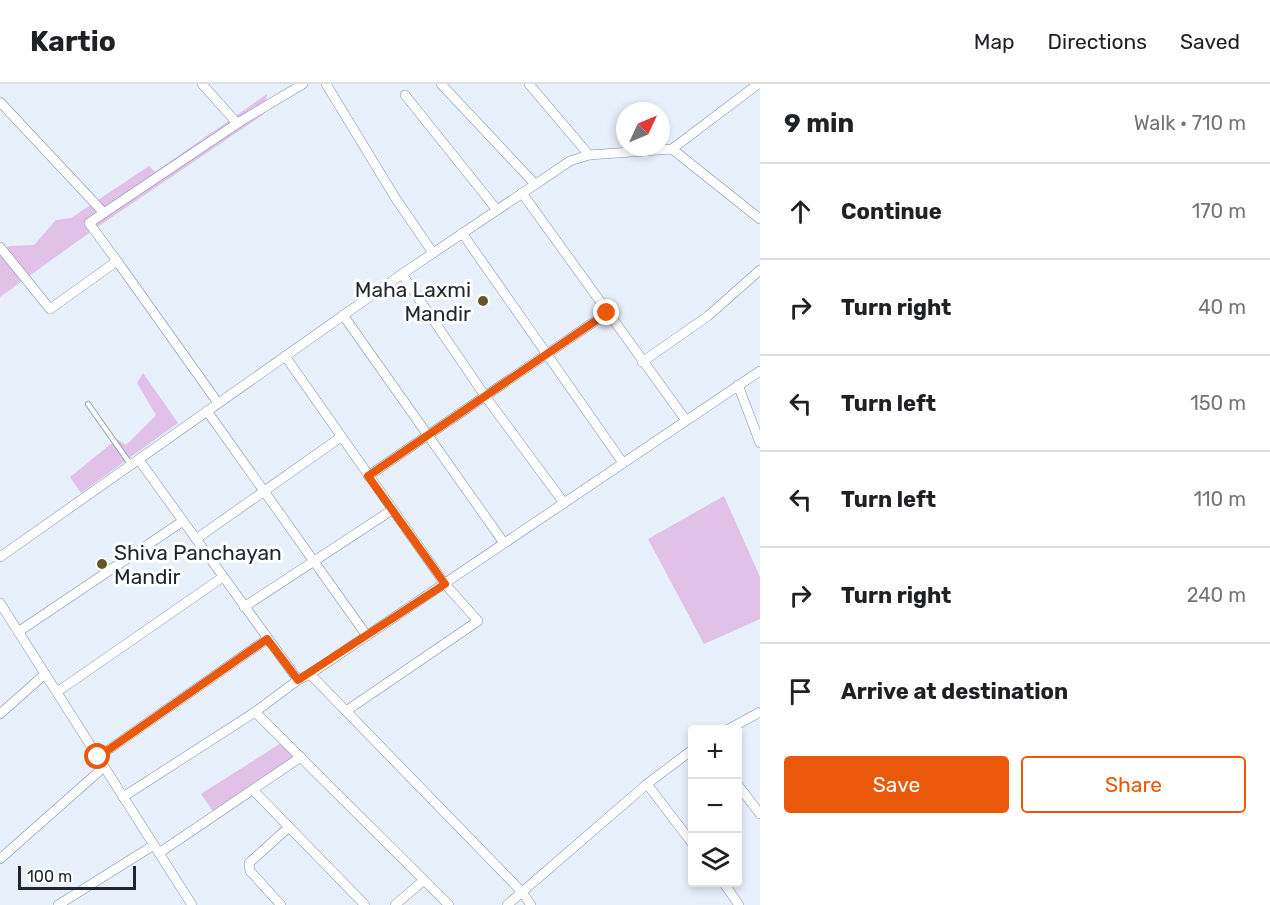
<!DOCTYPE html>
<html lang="en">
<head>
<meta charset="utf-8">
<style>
	body { margin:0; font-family:Rubik,sans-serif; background:#f2f2f2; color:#202124 }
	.controls { position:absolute; right:18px; bottom:18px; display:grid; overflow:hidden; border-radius:6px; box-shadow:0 3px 9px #0003 }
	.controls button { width:54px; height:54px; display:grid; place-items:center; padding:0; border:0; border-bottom:2px solid #e0e0e0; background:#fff; color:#202124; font:30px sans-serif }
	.compass { position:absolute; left:616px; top:18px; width:54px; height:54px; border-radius:50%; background:#fff; box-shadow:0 3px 9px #0003; rotate:46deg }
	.scale { position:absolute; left:18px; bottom:15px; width:118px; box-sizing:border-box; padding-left:6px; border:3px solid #1f2630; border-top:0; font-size:16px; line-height:21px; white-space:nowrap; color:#1f2630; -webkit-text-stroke:4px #fff; paint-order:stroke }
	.stop { position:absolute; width:18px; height:18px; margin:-14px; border:4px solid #ea580c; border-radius:50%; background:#fff }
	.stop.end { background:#ea580c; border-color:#fff; box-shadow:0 2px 6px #0008 }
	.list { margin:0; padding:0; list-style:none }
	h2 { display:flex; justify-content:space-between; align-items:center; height:78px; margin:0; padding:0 24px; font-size:26px }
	h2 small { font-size:20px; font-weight:400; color:#757577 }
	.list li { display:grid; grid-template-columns:39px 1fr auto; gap:18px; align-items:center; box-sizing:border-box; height:96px; padding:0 24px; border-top:2px solid #e0e0e0 }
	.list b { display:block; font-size:22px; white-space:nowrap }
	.list em { font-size:20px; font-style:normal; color:#757577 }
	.actions { display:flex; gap:12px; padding:18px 24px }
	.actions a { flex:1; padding:14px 0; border:2px solid #ea580c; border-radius:6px; text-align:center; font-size:21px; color:#ea580c }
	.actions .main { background:#ea580c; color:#fff }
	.icon { flex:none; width:33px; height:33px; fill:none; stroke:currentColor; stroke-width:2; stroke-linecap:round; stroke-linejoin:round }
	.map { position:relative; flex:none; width:760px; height:821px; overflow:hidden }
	header { display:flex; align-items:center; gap:36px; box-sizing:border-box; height:84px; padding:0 30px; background:#fff; border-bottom:2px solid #e0e0e0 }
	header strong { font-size:28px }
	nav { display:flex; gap:33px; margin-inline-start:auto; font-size:21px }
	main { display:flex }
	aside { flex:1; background:#fff }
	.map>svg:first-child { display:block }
</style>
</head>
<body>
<header>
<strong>Kartio</strong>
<nav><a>Map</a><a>Directions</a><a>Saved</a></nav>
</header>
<main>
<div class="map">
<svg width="760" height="821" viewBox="0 0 760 821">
	<rect width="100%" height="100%" fill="#e8f0fb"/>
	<g fill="#e2c1e8">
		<path d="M267 10 264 30 96 144 0 213V170L9 162 34 161 56 136 71 134 149 82 155 88Z"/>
		<path d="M143 289 178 339 81 409 70 393 117 355 126 361 156 331 137 299Z"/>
		<path d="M724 412 760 493V535L704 560 648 455Z"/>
		<path d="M281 659 295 673 217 733 201 710Z"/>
	</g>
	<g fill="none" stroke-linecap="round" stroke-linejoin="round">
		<defs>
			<path id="lane" d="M88 320 131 381"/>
			<g id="street">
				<path d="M202 0 237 39"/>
				<path d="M326 0 396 115 433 169"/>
				<path d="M441 0 535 100"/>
				<path d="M529 0 589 71"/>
				<path d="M405 11 497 126"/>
				<path d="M0 18 104 129"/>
				<path d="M672 65 758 0"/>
				<path d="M522 109 685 335"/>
				<path d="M462 149 623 379"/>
				<path d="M0 163 50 225 117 177 218 319"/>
				<path d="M117 177 89 139 241 37 303 0"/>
				<path d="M402 190 485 312 564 419"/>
				<path d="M343 231 504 459"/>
				<path d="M285 272 445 500 478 537 346 627"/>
				<path d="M642 278 708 232 760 186"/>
				<path d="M738 301 760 359"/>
				<path d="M207 327 367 552"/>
				<path d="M139 376 298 596 310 590 522 808 531 821"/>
				<path d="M368 392 607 229"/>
				<path d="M196 455 341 353"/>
				<path d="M0 473 402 190 570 77 589 71 672 65 760 135"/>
				<path d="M0 519 192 821"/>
				<path d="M244 523 392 426"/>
				<path d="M18 548 183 437"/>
				<path d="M310 590 760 287"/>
				<path d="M298 596 255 628 449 821"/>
				<path d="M57 608 223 493"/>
				<path d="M0 630 45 590"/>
				<path d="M727 646 760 628"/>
				<path d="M98 673 267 555"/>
				<path d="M647 700 692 759"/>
				<path d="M738 701 760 730"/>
				<path d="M253 706 365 821"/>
				<path d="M123 713 255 628"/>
				<path d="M159 769 301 673"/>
				<path d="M0 775 104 683"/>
				<path d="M723 798 739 821"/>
				<path d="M58 821 154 761"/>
				<path d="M281 821 250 787 249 779 289 743"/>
				<path d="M395 821 424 796"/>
				<path d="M507 821 647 700 692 666"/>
			</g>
		</defs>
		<use href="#lane" stroke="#7c8ea6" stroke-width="6"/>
		<use href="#street" stroke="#7c8ea6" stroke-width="10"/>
		<use href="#lane" stroke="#fff" stroke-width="4.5"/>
		<use href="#street" stroke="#fff" stroke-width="9"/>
	</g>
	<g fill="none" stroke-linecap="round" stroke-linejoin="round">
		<path stroke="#ea580c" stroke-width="8" d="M98 673 267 555 298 596 445 500 368 392 607 229"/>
	</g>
	<g fill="#655724" stroke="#fff" stroke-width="2">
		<circle cx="483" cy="217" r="6"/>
		<circle cx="102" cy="480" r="6"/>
	</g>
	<g text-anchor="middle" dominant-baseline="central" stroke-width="6" stroke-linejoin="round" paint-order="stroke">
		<g font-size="21" fill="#1f2630" stroke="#fff" text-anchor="end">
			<text x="471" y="205">Maha Laxmi<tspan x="471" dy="24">Mandir</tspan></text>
			<text x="114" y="468" text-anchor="start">Shiva Panchayan<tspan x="114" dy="24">Mandir</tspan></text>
		</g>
	</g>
</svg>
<div class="controls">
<button>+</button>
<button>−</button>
<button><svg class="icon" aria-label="layers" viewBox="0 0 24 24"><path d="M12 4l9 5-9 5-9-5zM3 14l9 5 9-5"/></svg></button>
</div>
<svg class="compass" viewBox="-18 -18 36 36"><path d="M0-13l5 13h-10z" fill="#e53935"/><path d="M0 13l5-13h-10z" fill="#757577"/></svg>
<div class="scale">100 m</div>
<div class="stop" style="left:98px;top:673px"></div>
<div class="stop end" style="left:607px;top:229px"></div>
</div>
<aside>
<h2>9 min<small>Walk · 710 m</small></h2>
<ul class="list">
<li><svg class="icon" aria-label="ahead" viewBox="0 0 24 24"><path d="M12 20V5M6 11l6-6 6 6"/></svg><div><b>Continue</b></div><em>170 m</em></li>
<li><svg class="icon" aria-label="right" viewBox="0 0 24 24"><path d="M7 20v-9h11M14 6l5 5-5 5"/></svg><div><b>Turn right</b></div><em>40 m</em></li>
<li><svg class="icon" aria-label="left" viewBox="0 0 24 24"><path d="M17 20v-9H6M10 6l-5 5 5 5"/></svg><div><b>Turn left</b></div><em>150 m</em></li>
<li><svg class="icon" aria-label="left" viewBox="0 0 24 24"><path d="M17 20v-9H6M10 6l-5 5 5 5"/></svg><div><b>Turn left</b></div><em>110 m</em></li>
<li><svg class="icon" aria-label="right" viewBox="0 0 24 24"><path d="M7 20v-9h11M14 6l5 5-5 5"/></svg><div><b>Turn right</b></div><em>240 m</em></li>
<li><svg class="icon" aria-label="arrive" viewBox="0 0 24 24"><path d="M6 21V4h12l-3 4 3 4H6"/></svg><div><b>Arrive at destination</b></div></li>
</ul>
<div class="actions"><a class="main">Save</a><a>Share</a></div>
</aside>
</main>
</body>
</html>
